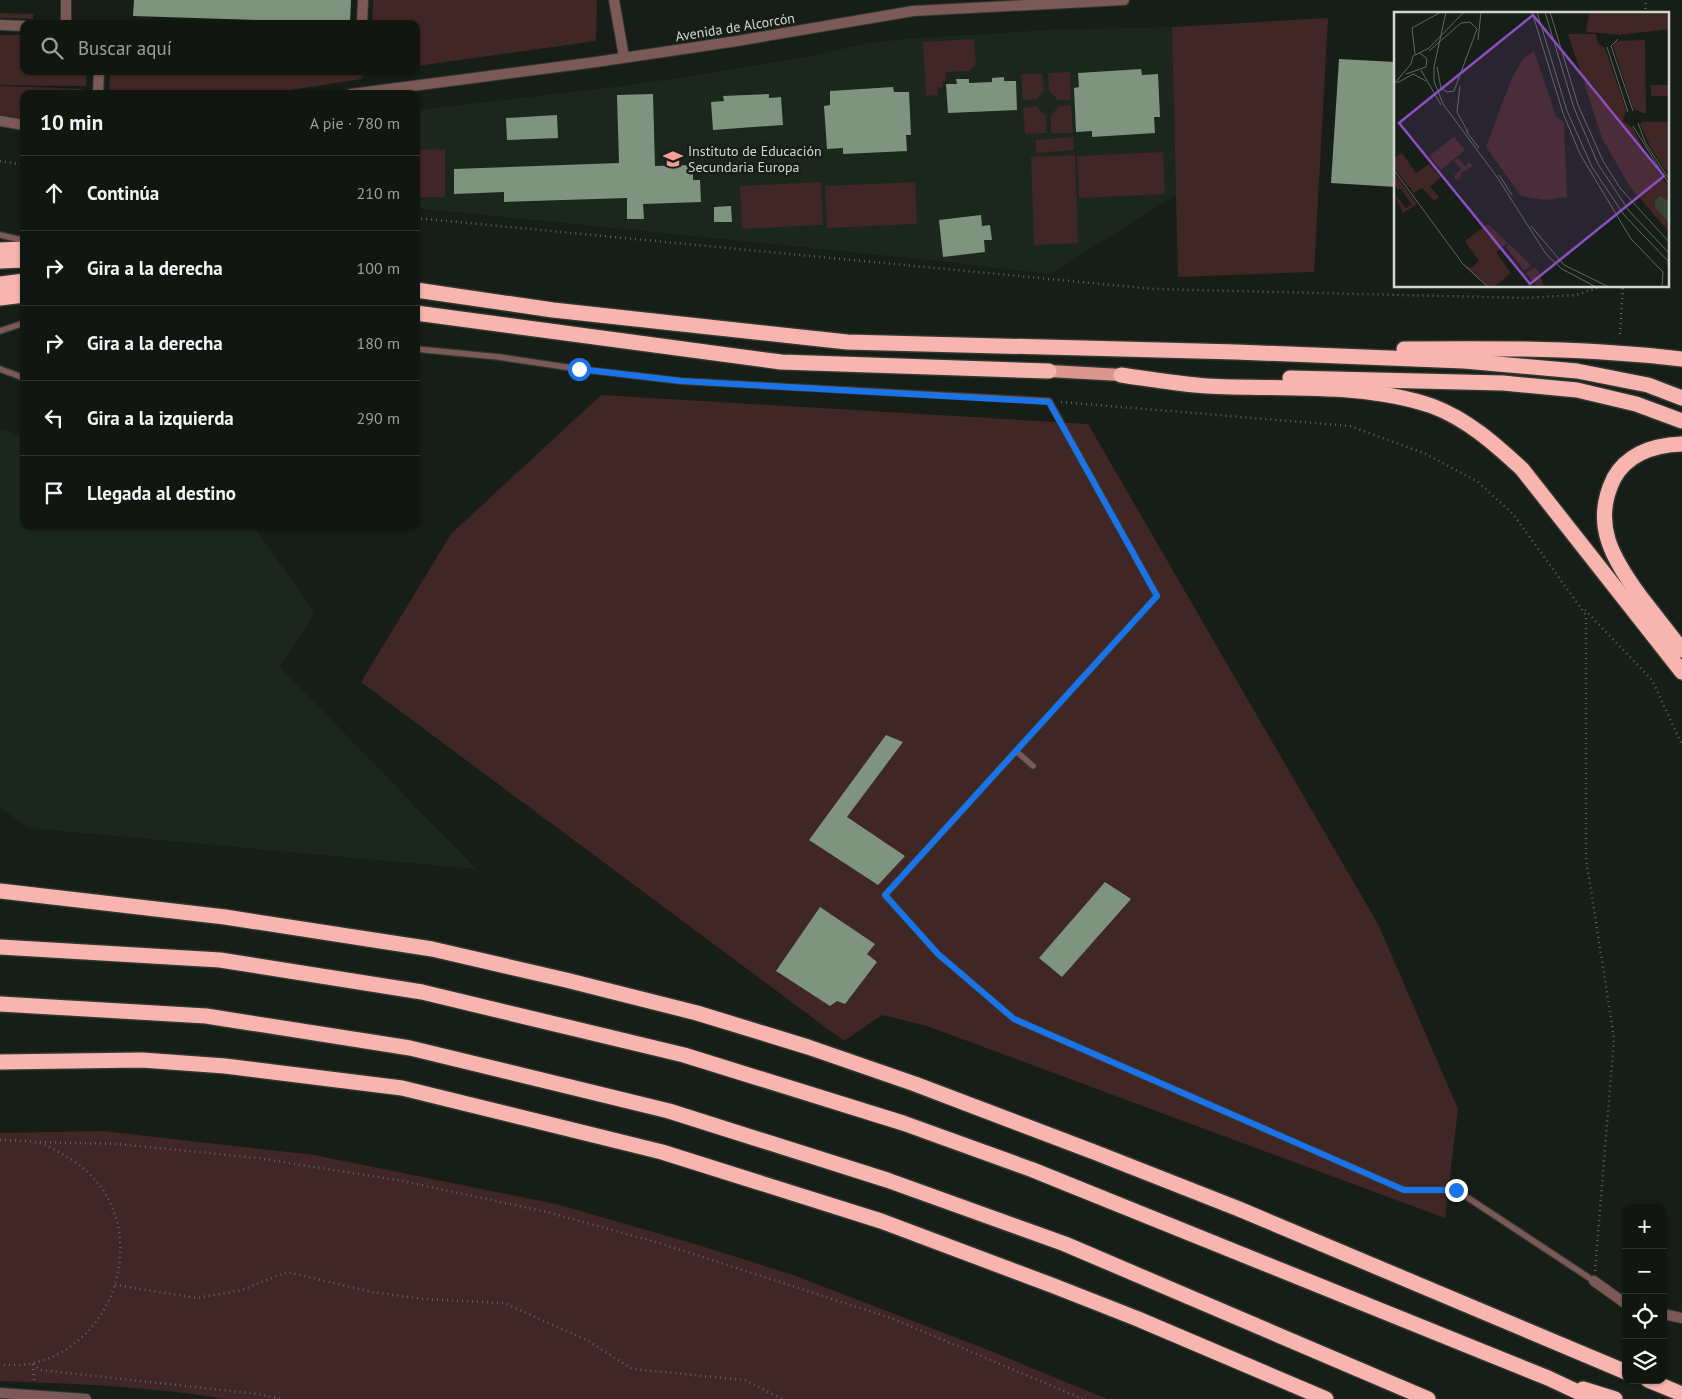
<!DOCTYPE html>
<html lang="es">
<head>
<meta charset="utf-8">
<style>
	body { margin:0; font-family:"PT Sans",sans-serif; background:#1e231f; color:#f1f3f6 }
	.controls { position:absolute; right:15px; bottom:15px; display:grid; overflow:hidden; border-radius:10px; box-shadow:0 1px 4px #0004 }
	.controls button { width:45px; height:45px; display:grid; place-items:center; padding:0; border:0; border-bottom:1px solid #303531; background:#111611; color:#f1f3f6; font:25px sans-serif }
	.stop { position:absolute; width:15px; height:15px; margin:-11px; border:4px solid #1a73e8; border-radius:50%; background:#fff }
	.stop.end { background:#1a73e8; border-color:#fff; box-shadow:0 1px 5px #0008 }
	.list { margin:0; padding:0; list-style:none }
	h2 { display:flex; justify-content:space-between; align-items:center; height:65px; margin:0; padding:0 20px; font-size:21px }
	h2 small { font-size:16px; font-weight:400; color:#9c9f9f }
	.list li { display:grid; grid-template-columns:32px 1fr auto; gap:15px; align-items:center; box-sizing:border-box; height:75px; padding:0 20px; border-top:1px solid #303531 }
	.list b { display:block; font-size:19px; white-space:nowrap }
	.list em { font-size:16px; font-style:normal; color:#9c9f9f }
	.icon { flex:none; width:28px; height:28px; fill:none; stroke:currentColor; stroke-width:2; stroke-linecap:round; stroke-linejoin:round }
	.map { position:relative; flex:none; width:1682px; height:1399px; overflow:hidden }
	.search { position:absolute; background:#111611; box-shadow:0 1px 4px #0004; left:20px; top:20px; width:400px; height:55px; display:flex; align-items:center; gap:12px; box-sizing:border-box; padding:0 18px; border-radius:10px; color:#9c9f9f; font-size:19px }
	.panel { position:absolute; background:#111611; box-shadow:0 1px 4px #0004; left:20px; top:90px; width:400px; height:440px; border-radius:10px }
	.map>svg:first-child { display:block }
</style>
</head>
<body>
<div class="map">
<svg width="1682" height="1399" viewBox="0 0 1682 1399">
	<rect width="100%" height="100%" fill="#171e17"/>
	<g fill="#1b271c">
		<path d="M1172 27 1181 192 1050 274 939 261 416 208V110L607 88 678 78 813 56 867 43 918 38 1050 30Z"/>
		<path d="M0 429 24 436V526H254L314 613 280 667 476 869 29 828 0 808Z"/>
	</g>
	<g fill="#402624">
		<path d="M373 0H597L596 41 416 66V24H372Z"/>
		<path d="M0 13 33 14V19L0 18Z"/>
		<path d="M1328 18 1314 272 1178 277 1172 27Z"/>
		<path d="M0 35H24V71H86V86L0 85Z"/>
		<path d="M974 39 976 64 969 71 946 72V81H942L943 87 938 88V95L926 96 923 42Z"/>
		<path d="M110 71H363V76L361 79 265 94H109Z"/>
		<path d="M1070 72 1071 100H1058L1049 91 1048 73Z"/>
		<path d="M1021 74H1042L1044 90 1037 99 1023 101Z"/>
		<path d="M0 86 83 89V94H24V119L0 115Z"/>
		<path d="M1071 105 1073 133H1051V115L1059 106Z"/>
		<path d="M1036 106 1046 116V133L1025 134 1023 108Z"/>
		<path d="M1073 137 1074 150 1036 153V140Z"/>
		<path d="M445 149V197H416V150Z"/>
		<path d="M1163 152 1165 194 1079 198 1077 156Z"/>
		<path d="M1075 155 1078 243 1034 245 1031 157Z"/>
		<path d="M821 182 823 225 742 229 740 186Z"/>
		<path d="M915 182 917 224 827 228 825 186Z"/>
		<path d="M601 395 1088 424 1379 926 1458 1109 1445 1218 927 1026 882 1015 844 1041 361 682 451 534Z"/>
		<path d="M103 1131 314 1155 556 1204 695 1244 793 1275 986 1349 1107 1399H224C150 1386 75 1384 0 1381V1133Z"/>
	</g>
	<g fill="#7e947f">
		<path d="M134 0H351L350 23 133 16Z"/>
		<path d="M1339 59 1396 62V187L1331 183Z"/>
		<path d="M1141 69 1142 75 1158 74 1160 117H1154L1155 133 1092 137V131L1076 132 1074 88 1079 87 1078 73Z"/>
		<path d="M1004 77V81H1016L1017 110 948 113 946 84H957L956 79H969V83L992 82V78Z"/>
		<path d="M893 87 894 92H909L911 135H906L907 151 843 154V148L827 149 824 106 830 105V91Z"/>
		<path d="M653 94 655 166 693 165V180H700L701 202 643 204 644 219H627V198L504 202V192L454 194V169L619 163 617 95Z"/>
		<path d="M769 94V98L781 97 783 125 713 130 711 102 724 101 723 96Z"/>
		<path d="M557 115 558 138 507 140 506 118Z"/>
		<path d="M731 206 732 222H714V207Z"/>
		<path d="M981 215 982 226 990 225 992 240H984L985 252 943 257 939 220Z"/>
		<path d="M886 735 903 742 847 817 905 856 878 885 809 840Z"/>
		<path d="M1105 882 1131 899 1062 977 1039 958Z"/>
		<path d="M820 907 875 944 867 954 877 962 845 1004 837 1001 830 1006 776 971Z"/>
	</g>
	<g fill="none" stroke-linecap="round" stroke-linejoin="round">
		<defs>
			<g id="service">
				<path d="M0 235 17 239H24"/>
				<path d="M0 331 24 323"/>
				<path d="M416 349 499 357 579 369 681 381 1049 401 1157 596 885 895 938 954 1014 1019 1404 1190H1456L1594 1281"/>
				<path d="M0 369 24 378"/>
				<path d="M1016 751 1033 766"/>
			</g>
			<g id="minor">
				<path d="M614 0 624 57"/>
				<path d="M66 24V0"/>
				<path d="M362 24 363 0"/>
				<path d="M0 25 24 26"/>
				<path d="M98 94 99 71"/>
				<path d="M351 94 596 62 737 41 913 11 1124 0"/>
				<path d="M0 121 24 125"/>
				<path d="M1594 1281 1626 1304"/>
				<path d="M1663 1314 1682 1318"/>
			</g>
			<path id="tertiary" d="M0 1393 86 1399"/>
			<path id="primary" d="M1049 371 1121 375"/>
			<g id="motorway">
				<path d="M0 250 24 249"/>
				<path d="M0 261 24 260"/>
				<path d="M0 284 24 281"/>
				<path d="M416 290 553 310 847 342 1236 352 1464 361 1577 371 1648 385 1682 398"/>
				<path d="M0 298 24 295"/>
				<path d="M416 313 781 362 1049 371"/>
				<path d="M1404 349C1496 348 1590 348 1682 359"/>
				<path d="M1121 375C1149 379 1178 384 1207 386 1280 390 1363 382 1432 406 1467 419 1495 444 1522 469L1682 672"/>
				<path d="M1290 378 1503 383 1577 390 1636 404 1682 421"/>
				<path d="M1682 444C1656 445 1628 453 1614 478 1591 524 1613 559 1640 596 1654 614 1668 632 1682 650"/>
				<path d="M0 891 225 917 432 949 566 980 697 1013 808 1047 915 1084 1094 1152 1239 1209 1626 1372"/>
				<path d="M0 947 220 960 422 992 684 1055 903 1123 1033 1170 1548 1378 1593 1399"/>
				<path d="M0 1004 206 1016 410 1048 669 1111 887 1180 1065 1244 1428 1399"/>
				<path d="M0 1062 142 1060 225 1066 402 1088 662 1152 881 1221 1054 1286 1138 1319 1326 1399"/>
				<path d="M1648 1380 1682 1394"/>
				<path d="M1583 1389 1615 1399"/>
			</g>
		</defs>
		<use href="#service" stroke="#313831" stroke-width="8"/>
		<use href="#minor" stroke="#313831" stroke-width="12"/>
		<use href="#tertiary" stroke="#313831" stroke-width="12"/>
		<use href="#primary" stroke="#313831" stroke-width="15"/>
		<use href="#motorway" stroke="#313831" stroke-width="18"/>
		<g stroke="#5f665f" stroke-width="2.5" stroke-dasharray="1 4" stroke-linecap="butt">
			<path d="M1645 14 1646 0"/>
			<path d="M0 161 24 165"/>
			<path d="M416 218 1154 289 1525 298 1576 295 1603 286"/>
			<path d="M1620 334 1623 286"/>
			<path d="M1061 402 1350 426 1426 454 1478 482 1513 514 1586 615V858L1614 1038 1595 1271"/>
			<path d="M1585 610 1652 680 1682 745"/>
			<path d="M0 1140C11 1141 23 1140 34 1142 46 1144 61 1153 72 1160 154 1212 125 1341 34 1363 24 1366 11 1364 0 1365"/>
			<path d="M35 1142 117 1144 258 1158 403 1181 547 1212 659 1243 891 1318 1083 1399"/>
			<path d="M115 1285 197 1298 242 1290 287 1272 372 1292 423 1299 504 1303 587 1340 632 1369 745 1380 782 1399"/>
			<path d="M33 1364 40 1370 258 1394 282 1399"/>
			<path d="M33 1364 34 1381"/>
		</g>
		<use href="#service" stroke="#7b5956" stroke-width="5.5"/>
		<use href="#minor" stroke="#7b5956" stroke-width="10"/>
		<use href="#tertiary" stroke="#7b5956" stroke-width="10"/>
		<use href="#primary" stroke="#dc9690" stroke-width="12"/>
		<use href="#motorway" stroke="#f8b4ae" stroke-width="15"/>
	</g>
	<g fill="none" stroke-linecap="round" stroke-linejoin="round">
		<path stroke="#1a73e8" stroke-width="6" d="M579 369 681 381 1049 402 1157 596 885 895 938 954 1014 1019 1404 1190H1456"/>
	</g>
	<defs>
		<symbol id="school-bare" viewBox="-9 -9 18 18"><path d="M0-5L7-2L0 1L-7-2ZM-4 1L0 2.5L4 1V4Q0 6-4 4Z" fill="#f59c95" stroke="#171e17" stroke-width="2.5" paint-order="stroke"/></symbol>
	</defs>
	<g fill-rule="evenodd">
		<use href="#school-bare" x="659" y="145" width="28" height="28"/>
	</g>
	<g text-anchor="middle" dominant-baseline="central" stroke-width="5" stroke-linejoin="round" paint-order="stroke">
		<g font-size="14" fill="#d1d6d1" stroke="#171e17">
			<text transform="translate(735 27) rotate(-9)">Avenida de Alcorcón</text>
		</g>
		<g font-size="14" fill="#d1d6d1" stroke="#171e17" text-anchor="start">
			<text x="688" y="151">Instituto de Educación<tspan x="688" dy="16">Secundaria Europa</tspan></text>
		</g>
	</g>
	<g transform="translate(1394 12)">
		<rect width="275" height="275" fill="#171e17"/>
		<path d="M195 0H275V17L226 23 192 20ZM174 22H202L204 32 211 36 232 98 229 109 239 116 255 147 275 175V220L236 175 208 126ZM251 28 252 101H248L239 96 219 34 222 29ZM140 39 162 104 170 111 173 185 152 188 127 184 92 135 117 68 129 47ZM257 73H275V84H257ZM248 110H275V158H271L258 138 246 113ZM60 125 71 138 47 158 35 144ZM8 141 22 161 35 152 47 165 36 175 45 185 40 189 28 176 20 181 0 156V146ZM64 146 71 154 75 150 79 154 67 161V166L63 163 66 166 64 169 60 164 67 157 60 149ZM0 161 23 192 9 201 0 182 12 196 18 193 7 177 4 178 0 172ZM94 212 114 231 102 240 117 261 100 275H94L69 252 77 256 85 249 71 229ZM115 232 136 252 137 254 130 258 112 235ZM141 255 146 262 150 275H143L132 261Z" fill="#402624"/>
		<path d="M266 184 275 189V211L261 195V189Z" fill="#334734"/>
		<path fill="none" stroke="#616861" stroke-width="1" d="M52 0 40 55V69L49 92 103 165 152 242 168 257 202 275M138 0 169 101 186 142 237 227 269 260 268 275M143 0 173 99 198 155 230 203 275 250M151 0 180 96 204 152 235 199 275 241M156 0 184 93 209 149 226 176 275 230M224 27 217 34 239 99M84 28 87 0M213 35 234 100M35 39 67 11 76 10 83 17 60 79 53 80 47 76 43 55M21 42 18 16 47 0M27 58 47 93M12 62 32 55 33 47 26 41M3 71 19 62 32 69M0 72 17 52 19 44 35 36 70 0M66 74 63 100 74 120M244 111 251 130 275 167M239 114 275 172M72 119 85 136M0 158 69 252 94 275M105 163 118 183M137 214 170 253 215 275M274 249 275 266"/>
		<path fill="#8c4ec3" fill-opacity="0.15" stroke="#8c4ec3" stroke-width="2.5" d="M139 3 270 164 136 272 5 111Z"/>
		<rect width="275" height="275" fill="none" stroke="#d1d6d1" stroke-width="2.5"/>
	</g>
</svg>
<div class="controls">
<button>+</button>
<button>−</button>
<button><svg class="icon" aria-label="locate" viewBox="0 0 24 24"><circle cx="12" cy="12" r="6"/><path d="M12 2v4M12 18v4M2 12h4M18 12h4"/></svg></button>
<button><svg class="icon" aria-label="layers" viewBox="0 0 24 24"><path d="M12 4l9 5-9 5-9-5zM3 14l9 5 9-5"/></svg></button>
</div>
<div class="stop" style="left:579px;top:369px"></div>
<div class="stop end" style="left:1456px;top:1190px"></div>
<div class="search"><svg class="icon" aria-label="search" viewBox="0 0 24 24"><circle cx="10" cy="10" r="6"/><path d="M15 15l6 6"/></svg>Buscar aquí</div>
<section class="panel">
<h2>10 min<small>A pie · 780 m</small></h2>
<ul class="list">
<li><svg class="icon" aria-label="ahead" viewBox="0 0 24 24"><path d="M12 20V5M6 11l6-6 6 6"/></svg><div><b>Continúa</b></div><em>210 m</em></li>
<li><svg class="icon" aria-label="right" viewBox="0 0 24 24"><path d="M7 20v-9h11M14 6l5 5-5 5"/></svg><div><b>Gira a la derecha</b></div><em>100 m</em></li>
<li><svg class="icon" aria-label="right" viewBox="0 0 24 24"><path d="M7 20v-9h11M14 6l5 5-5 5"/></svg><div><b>Gira a la derecha</b></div><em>180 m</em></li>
<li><svg class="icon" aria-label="left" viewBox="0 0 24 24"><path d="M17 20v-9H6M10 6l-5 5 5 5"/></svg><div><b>Gira a la izquierda</b></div><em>290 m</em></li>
<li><svg class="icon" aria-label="arrive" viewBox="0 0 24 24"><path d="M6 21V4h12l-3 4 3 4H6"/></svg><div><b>Llegada al destino</b></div></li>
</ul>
</section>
</div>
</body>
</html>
